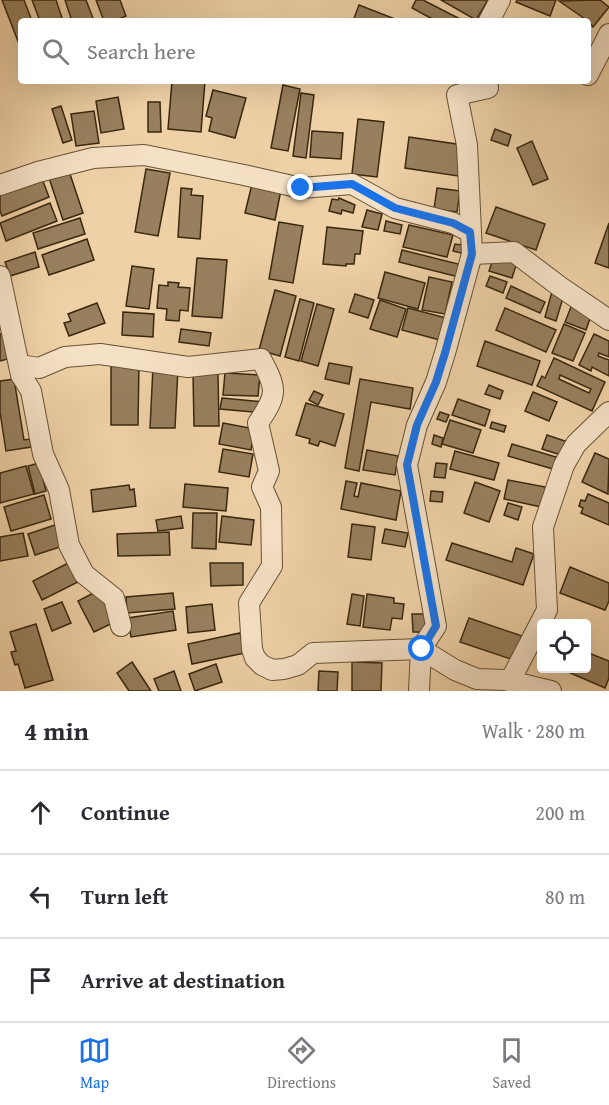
<!DOCTYPE html>
<html lang="en">
<head>
<meta charset="utf-8">
<style>
	body { margin:0; font-family:"Gentium Book Plus",serif; background:#f2f2f3; color:#2b2b33 }
	.controls { position:absolute; right:18px; bottom:18px; display:grid; overflow:hidden; border-radius:6px; box-shadow:0 6px 24px #0002 }
	.controls button { width:54px; height:54px; display:grid; place-items:center; padding:0; border:0; border-bottom:2px solid #e1e1e2; background:#fff; color:#2b2b33; font:30px sans-serif }
	.stop { position:absolute; width:18px; height:18px; margin:-14px; border:4px solid #1a73e8; border-radius:50%; background:#fff }
	.stop.end { background:#1a73e8; border-color:#fff; box-shadow:0 2px 6px #0008 }
	.list { margin:0; padding:0; list-style:none }
	h2 { display:flex; justify-content:space-between; align-items:center; height:78px; margin:0; padding:0 24px; font-size:26px }
	h2 small { font-size:20px; font-weight:400; color:#7c7c81 }
	.list li { display:grid; grid-template-columns:39px 1fr auto; gap:18px; align-items:center; box-sizing:border-box; height:84px; padding:0 24px; border-top:2px solid #e1e1e2 }
	.list b { display:block; font-size:22px; white-space:nowrap }
	.list em { font-size:20px; font-style:normal; color:#7c7c81 }
	.icon { flex:none; width:33px; height:33px; fill:none; stroke:currentColor; stroke-width:2; stroke-linecap:round; stroke-linejoin:round }
	.map { position:relative; flex:none; width:609px; height:691px; overflow:hidden }
	.search { position:absolute; background:#fff; box-shadow:0 6px 24px #0002; left:18px; right:18px; top:18px; height:66px; display:flex; align-items:center; gap:15px; box-sizing:border-box; padding:0 21px; border-radius:6px; color:#7c7c81; font-size:22px }
	.sheet { height:330px; background:#fff }
	nav { display:flex; justify-content:space-around; align-items:center; box-sizing:border-box; height:84px; border-top:2px solid #e1e1e2; background:#fff; font-size:16px; color:#7c7c81 }
	nav a { display:grid; justify-items:center; gap:3px }
	nav .on { color:#1a73e8 }
	.map>svg:first-child { display:block }
</style>
</head>
<body>
<div class="map">
<svg width="609" height="691" viewBox="0 0 609 691">
	<rect width="100%" height="100%" fill="#efd1a7"/>
	<filter id="stains"><feTurbulence type="fractalNoise" baseFrequency=".00333" numOctaves="4"/><feColorMatrix values="0 0 0 0 .2 0 0 0 0 .09 0 0 0 0 .02 0 0 0 .5 -.17"/></filter>
	<radialGradient id="worn" r=".72"><stop offset=".6" stop-color="#630" stop-opacity="0"/><stop offset="1" stop-color="#630" stop-opacity=".3"/></radialGradient>
	<g fill="#98805e" stroke="#39280e" stroke-width="1.5" fill-rule="evenodd">
		<path d="M2 0H24L32 21H21V49Z"/>
		<path d="M32 0H56L63 21H40Z"/>
		<path d="M65 0H86L94 21H72Z"/>
		<path d="M96 0H120L126 16 114 21H104Z"/>
		<path d="M416 0H423L464 21H436L412 8Z"/>
		<path d="M441 0H488L476 20Z"/>
		<path d="M517 0H556L550 16 516 2Z"/>
		<path d="M600 0 609 7 593 27 588 21 559 1Z"/>
		<path d="M359 5 400 21H353Z"/>
		<path d="M172 81H205L201 132 168 129Z"/>
		<path d="M283 85 300 89 288 151 271 148Z"/>
		<path d="M213 90 246 98 235 138 209 131 212 118 206 116Z"/>
		<path d="M301 93 314 95 306 158 293 156Z"/>
		<path d="M118 97 124 129 101 133 96 101Z"/>
		<path d="M148 102H160L161 132H148Z"/>
		<path d="M61 106 72 140 63 143 52 109Z"/>
		<path d="M94 111 99 143 76 146 71 114Z"/>
		<path d="M358 119 384 122 377 177 352 174Z"/>
		<path d="M495 129 511 135 508 146 491 140Z"/>
		<path d="M312 131 343 133 341 159 310 157Z"/>
		<path d="M409 137 463 145 458 176 405 168Z"/>
		<path d="M532 141 548 179 533 185 517 148Z"/>
		<path d="M146 169 170 173 158 236 135 232Z"/>
		<path d="M69 171 83 213 63 220 49 178Z"/>
		<path d="M41 176 49 197 2 216 0 211V193Z"/>
		<path d="M252 184 281 190 275 220 245 213Z"/>
		<path d="M181 188 192 189 191 195 203 196 200 239 178 237Z"/>
		<path d="M437 188 460 191 457 212 434 209Z"/>
		<path d="M339 198 355 205 353 213 342 210 341 214 329 211 332 199 338 200Z"/>
		<path d="M50 203 57 221 6 241 0 223Z"/>
		<path d="M496 207 545 224 536 250 486 233Z"/>
		<path d="M367 210 382 214 378 230 362 227Z"/>
		<path d="M80 218 85 234 38 249 33 233Z"/>
		<path d="M386 221 402 225 400 234 384 231Z"/>
		<path d="M279 222 303 226 293 283 269 279Z"/>
		<path d="M609 223V268L595 263Z"/>
		<path d="M409 225 453 235 447 257 403 247Z"/>
		<path d="M327 227 363 231 360 254H355L354 264H346V266L323 264Z"/>
		<path d="M463 236 465 254 453 251 455 244 461 245Z"/>
		<path d="M87 239 94 260 49 275 42 255Z"/>
		<path d="M402 250 462 265 459 277 399 262Z"/>
		<path d="M35 252 39 267 10 276 5 262Z"/>
		<path d="M491 255 517 262 512 278 489 271 492 262Z"/>
		<path d="M197 258 227 260 222 318 192 316Z"/>
		<path d="M132 266 154 269 149 309 126 306Z"/>
		<path d="M385 272 425 283 418 309 378 298Z"/>
		<path d="M490 276 507 282 503 293 486 286Z"/>
		<path d="M429 277 452 282 445 314 422 310Z"/>
		<path d="M168 282 179 283 178 287 190 288 188 311 180 310 179 321 166 320 167 309 157 308 159 285 168 286Z"/>
		<path d="M511 286 545 302 540 313 506 298Z"/>
		<path d="M553 288 565 291 556 321 545 317Z"/>
		<path d="M275 290 296 296 280 356 259 350Z"/>
		<path d="M355 294 374 300 368 318 349 312Z"/>
		<path d="M300 299 314 303 299 361 285 357Z"/>
		<path d="M380 300 406 309 397 337 370 329Z"/>
		<path d="M573 302 593 310 586 330 565 322Z"/>
		<path d="M97 303 105 323 69 336 64 323 71 321 68 314Z"/>
		<path d="M317 304 334 309 318 366 301 361Z"/>
		<path d="M408 308 450 319 444 341 402 330Z"/>
		<path d="M505 308 556 330 546 352 496 330Z"/>
		<path d="M123 312 154 314 153 337 122 335Z"/>
		<path d="M564 324 585 333 573 361 552 353Z"/>
		<path d="M181 329 211 333 209 346 179 342Z"/>
		<path d="M9 332 15 357 0 361V334Z"/>
		<path d="M594 334 609 341V357L599 353 598 356 609 360V376L592 367 591 371 579 365Z"/>
		<path d="M485 341 540 361 532 385 477 366Z"/>
		<path d="M554 358 605 382 592 411 537 386 542 376 545 378ZM560 375 591 389 589 393 559 379Z"/>
		<path d="M111 361H139L138 425H111Z"/>
		<path d="M329 363 352 367 349 384 325 379Z"/>
		<path d="M153 367 178 368 175 428H150Z"/>
		<path d="M225 373 260 375 258 396 223 395Z"/>
		<path d="M193 374H218L219 426H194Z"/>
		<path d="M14 379 24 440 30 439 31 447 6 451 0 412V381Z"/>
		<path d="M360 379 413 388 410 409 371 402 359 471 345 468Z"/>
		<path d="M489 385 503 391 500 399 485 394Z"/>
		<path d="M314 391 323 395 318 405 309 400Z"/>
		<path d="M533 392 557 402 549 421 525 411Z"/>
		<path d="M222 398 265 402 263 413 220 409Z"/>
		<path d="M458 399 490 410 485 426 452 415Z"/>
		<path d="M306 403 344 414 335 446 320 441 318 446 309 443 310 439 296 435Z"/>
		<path d="M440 412 449 415 446 422 437 419Z"/>
		<path d="M450 420 481 430 473 453 442 444Z"/>
		<path d="M492 422 506 426 504 432 490 428Z"/>
		<path d="M223 423 255 429 251 450 219 444Z"/>
		<path d="M434 435 443 438 441 447 432 444Z"/>
		<path d="M547 435 568 442 564 456 542 449Z"/>
		<path d="M512 444 556 457 553 469 508 456Z"/>
		<path d="M223 449 253 454 249 477 219 472Z"/>
		<path d="M367 450 398 456 395 475 363 470Z"/>
		<path d="M455 451 499 463 494 480 450 469Z"/>
		<path d="M595 453 609 459 608 494 582 482Z"/>
		<path d="M39 463 46 491 35 494 28 466Z"/>
		<path d="M436 463 447 464 445 478 434 477Z"/>
		<path d="M26 466 34 494 0 503V473Z"/>
		<path d="M508 480 551 488 546 508 504 499Z"/>
		<path d="M346 481 357 483 354 496 358 497 361 483 401 491 396 520 341 509Z"/>
		<path d="M475 482 500 491 489 522 464 513Z"/>
		<path d="M185 484 228 488 226 511 183 507Z"/>
		<path d="M129 485 130 490 134 489 136 506 93 512 91 490Z"/>
		<path d="M431 491 443 492 442 502 430 501Z"/>
		<path d="M588 494 609 503V525L581 513 583 508 579 506 581 500 585 501Z"/>
		<path d="M44 495 51 519 11 531 4 507Z"/>
		<path d="M508 503 522 507 518 520 504 515Z"/>
		<path d="M193 513H217L216 549 192 548Z"/>
		<path d="M181 516 183 528 158 531 156 520Z"/>
		<path d="M222 516 254 520 251 545 219 542Z"/>
		<path d="M58 524 66 545 35 555 28 534Z"/>
		<path d="M352 524 375 527 371 560 348 557Z"/>
		<path d="M385 529 408 533 405 547 382 543Z"/>
		<path d="M169 532 170 555 118 556 117 534Z"/>
		<path d="M23 533 28 556 0 561V537Z"/>
		<path d="M452 543 512 562 516 548 534 554 523 585 446 560Z"/>
		<path d="M72 561 82 580 42 600 33 581Z"/>
		<path d="M210 563H243V585L211 586Z"/>
		<path d="M570 567 609 583V601L605 610 560 593Z"/>
		<path d="M99 590 119 620 94 632 78 601Z"/>
		<path d="M173 593 175 609 127 613 126 597Z"/>
		<path d="M352 594 364 596 360 626 347 624Z"/>
		<path d="M367 594 394 598V603L404 604 402 619 392 618 390 630 363 627Z"/>
		<path d="M62 602 71 623 52 631 44 609Z"/>
		<path d="M212 604 215 630 188 633 186 607Z"/>
		<path d="M173 611 176 630 131 637 128 618Z"/>
		<path d="M412 614H425V632H413Z"/>
		<path d="M469 618 522 636 514 660 460 642Z"/>
		<path d="M36 624 53 680 25 688 18 664 15 665 11 652 16 651 10 632Z"/>
		<path d="M240 633 245 653 192 664 188 644Z"/>
		<path d="M586 652 609 661V678L605 688 559 668H586Z"/>
		<path d="M132 662 151 691H129L117 673Z"/>
		<path d="M352 662 382 663 381 691H352Z"/>
		<path d="M216 664 222 682 195 691 189 674Z"/>
		<path d="M174 671 181 691H159L154 679Z"/>
		<path d="M319 671 338 672 337 691H318Z"/>
	</g>
	<g fill="none" stroke-linecap="round" stroke-linejoin="round">
		<defs>
			<g id="minor">
				<path d="M489 21 500 0"/>
				<path d="M588 75 609 34"/>
				<path d="M0 185 38 172 93 158 144 155 244 175 301 188 352 184 395 208 453 223 470 232"/>
				<path d="M472 254 514 252 559 286 609 320"/>
				<path d="M0 276 21 375 31 391 43 454 59 490 69 545 84 574 114 598 121 626"/>
				<path d="M20 365 39 368 65 357 100 354 188 367 261 359C277 389 278 394 258 423L269 471 262 487 271 507 272 566 249 603 252 649 255 658 262 665 272 670 284 669 298 665 313 653 421 649 455 670 477 679 505 680 551 691"/>
				<path d="M510 681 547 610 543 527 564 465 576 444 609 412"/>
				<path d="M419 691 421 649 436 626 407 465 417 425 436 382 445 353 472 254 467 145 457 95 488 88 487 81"/>
			</g>
		</defs>
		<use href="#minor" stroke="#665234" stroke-width="22"/>
		<use href="#minor" stroke="#f5e1c6" stroke-width="20"/>
	</g>
	<g fill="none" stroke-linecap="round" stroke-linejoin="round">
		<path stroke="#1a73e8" stroke-width="8" d="M301 188 352 184 395 208 453 223 470 232 472 254 445 353 436 382 417 425 407 465 436 626 422 649"/>
	</g>
	<rect width="100%" height="100%" filter="url(#stains)"/>
	<rect width="100%" height="100%" fill="url(#worn)"/>
</svg>
<div class="controls">
<button><svg class="icon" aria-label="locate" viewBox="0 0 24 24"><circle cx="12" cy="12" r="6"/><path d="M12 2v4M12 18v4M2 12h4M18 12h4"/></svg></button>
</div>
<div class="stop" style="left:422px;top:649px"></div>
<div class="stop end" style="left:301px;top:188px"></div>
<div class="search"><svg class="icon" aria-label="search" viewBox="0 0 24 24"><circle cx="10" cy="10" r="6"/><path d="M15 15l6 6"/></svg>Search here</div>
</div>
<section class="sheet">
<h2>4 min<small>Walk · 280 m</small></h2>
<ul class="list">
<li><svg class="icon" aria-label="ahead" viewBox="0 0 24 24"><path d="M12 20V5M6 11l6-6 6 6"/></svg><div><b>Continue</b></div><em>200 m</em></li>
<li><svg class="icon" aria-label="left" viewBox="0 0 24 24"><path d="M17 20v-9H6M10 6l-5 5 5 5"/></svg><div><b>Turn left</b></div><em>80 m</em></li>
<li><svg class="icon" aria-label="arrive" viewBox="0 0 24 24"><path d="M6 21V4h12l-3 4 3 4H6"/></svg><div><b>Arrive at destination</b></div></li>
</ul>
</section>
<nav>
<a class="on"><svg class="icon" aria-label="map" viewBox="0 0 24 24"><path d="M3 6l6-2 6 2 6-2v14l-6 2-6-2-6 2zM9 4v14M15 6v14"/></svg>Map</a>
<a><svg class="icon" aria-label="directions" viewBox="0 0 24 24"><path d="M12 3l9 9-9 9-9-9zM9 14v-3h6M13 9l2 2-2 2"/></svg>Directions</a>
<a><svg class="icon" aria-label="saved" viewBox="0 0 24 24"><path d="M7 4h10v16l-5-4-5 4z"/></svg>Saved</a>
</nav>
</body>
</html>
